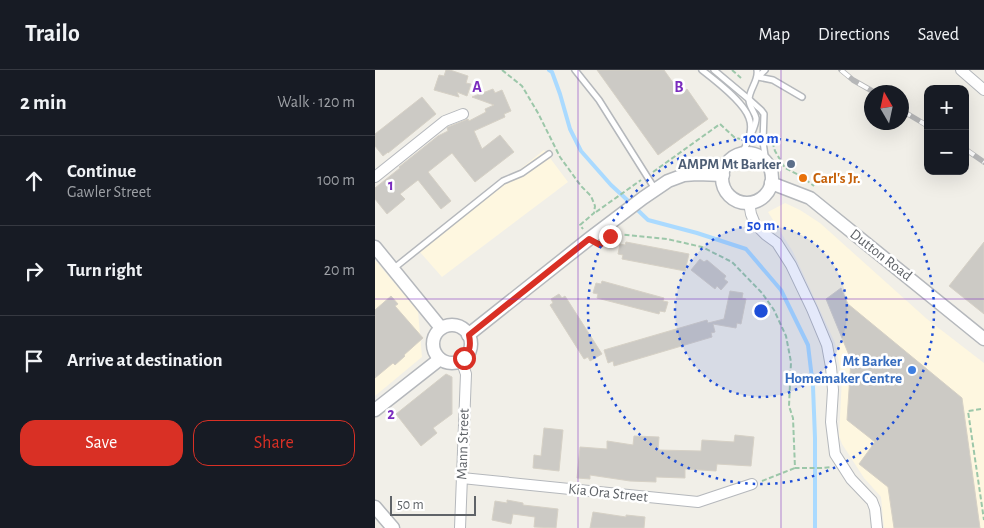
<!DOCTYPE html>
<html lang="en">
<head>
<meta charset="utf-8">
<style>
	body { margin:0; font-family:"Alegreya Sans",sans-serif; background:#20242c; color:#f1f3f6 }
	.controls { position:absolute; right:15px; top:15px; display:grid; overflow:hidden; border-radius:10px; box-shadow:0 5px 20px #0002 }
	.controls button { width:45px; height:45px; display:grid; place-items:center; padding:0; border:0; border-bottom:1px solid #363941; background:#171b24; color:#f1f3f6; font:25px sans-serif }
	.compass { position:absolute; left:489px; top:15px; width:45px; height:45px; border-radius:50%; background:#171b24; box-shadow:0 5px 20px #0002; rotate:351deg }
	.scale { position:absolute; left:15px; bottom:12px; width:86px; box-sizing:border-box; padding-left:5px; border:2px solid #5f6368; border-top:0; font-size:14px; line-height:18px; white-space:nowrap; color:#5f6368; -webkit-text-stroke:4px #fff; paint-order:stroke }
	.stop { position:absolute; width:15px; height:15px; margin:-11px; border:4px solid #d93025; border-radius:50%; background:#fff }
	.stop.end { background:#d93025; border-color:#fff; box-shadow:0 1px 5px #0008 }
	.list { margin:0; padding:0; list-style:none }
	h2 { display:flex; justify-content:space-between; align-items:center; height:65px; margin:0; padding:0 20px; font-size:21px }
	h2 small { font-size:16px; font-weight:400; color:#9ea1a6 }
	.list li { display:grid; grid-template-columns:32px 1fr auto; gap:15px; align-items:center; box-sizing:border-box; height:90px; padding:0 20px; border-top:1px solid #363941 }
	.list b { display:block; font-size:19px; white-space:nowrap }
	.list p { margin:0; font-size:16px; white-space:nowrap; color:#9ea1a6 }
	.list em { font-size:16px; font-style:normal; color:#9ea1a6 }
	.actions { display:flex; gap:10px; padding:15px 20px }
	.actions a { flex:1; padding:11px 0; border:1px solid #d93025; border-radius:15px; text-align:center; font-size:18px; color:#d93025 }
	.actions .main { background:#d93025; color:#fff }
	.icon { flex:none; width:28px; height:28px; fill:none; stroke:currentColor; stroke-width:2; stroke-linecap:round; stroke-linejoin:round }
	.map { position:relative; flex:none; width:609px; height:458px; overflow:hidden }
	header { display:flex; align-items:center; gap:30px; box-sizing:border-box; height:70px; padding:0 25px; background:#171b24; border-bottom:1px solid #363941 }
	header strong { font-size:24px }
	nav { display:flex; gap:28px; margin-inline-start:auto; font-size:18px }
	main { display:flex }
	aside { flex:1; background:#171b24 }
	.map>svg:first-child { display:block }
</style>
</head>
<body>
<header>
<strong>Trailo</strong>
<nav><a>Map</a><a>Directions</a><a>Saved</a></nav>
</header>
<main>
<aside>
<h2>2 min<small>Walk · 120 m</small></h2>
<ul class="list">
<li><svg class="icon" aria-label="ahead" viewBox="0 0 24 24"><path d="M12 20V5M6 11l6-6 6 6"/></svg><div><b>Continue</b><p>Gawler Street</p></div><em>100 m</em></li>
<li><svg class="icon" aria-label="right" viewBox="0 0 24 24"><path d="M7 20v-9h11M14 6l5 5-5 5"/></svg><div><b>Turn right</b></div><em>20 m</em></li>
<li><svg class="icon" aria-label="arrive" viewBox="0 0 24 24"><path d="M6 21V4h12l-3 4 3 4H6"/></svg><div><b>Arrive at destination</b></div></li>
</ul>
<div class="actions"><a class="main">Save</a><a>Share</a></div>
</aside>
<div class="map">
<svg width="609" height="458" viewBox="0 0 609 458">
	<rect width="100%" height="100%" fill="#f1efe8"/>
	<g fill="#fef7e0">
		<path d="M169 80 193 112 67 207 44 181Z"/>
		<path d="M410 133 425 140 445 153 552 249 609 293V458H509L506 427 489 408 467 374 464 366 467 308 460 273 418 182 393 142Z"/>
		<path d="M0 190 43 241 47 287 0 326Z"/>
	</g>
	<g fill="none" stroke-linecap="round" stroke-linejoin="round">
		<path stroke="#aadaff" stroke-width="4" d="M174 0 177 2 185 24 195 59 206 81 236 115 248 126 273 150 322 163 371 179 406 220 433 275 438 317 440 368V458"/>
	</g>
	<g fill="#cccac5" stroke="#d6d1c6">
		<path d="M71 0H75L93 6 91 13 96 14 92 26 82 22 84 27 59 20 64 5 69 6Z"/>
		<path d="M222 0H289L306 24 312 19 333 49 283 85Z"/>
		<path d="M118 19 120 23 127 20 136 41 129 44 130 47 99 61 107 79 125 65 139 82 100 112 77 83 53 102 76 131 66 139 43 110 25 124 30 129 12 144 0 129V118L25 98 24 97 63 66 73 61 72 58 73 57 93 49 94 51 111 42 110 39 119 35 97 27Z"/>
		<path d="M47 27 61 44 13 83V82L8 86 0 76V64Z"/>
		<path d="M251 172 314 184 310 201 247 189 248 185 243 184 245 174 250 175Z"/>
		<path d="M609 172V244L574 216Z"/>
		<path d="M325 189 329 192 332 190 351 206 349 209 353 212 346 220 342 216 340 219 316 200Z"/>
		<path d="M227 211 289 228 288 231 293 232 290 242 285 241 284 244 222 228 223 224 218 223 221 213 226 214Z"/>
		<path d="M466 218 473 234 587 328 605 458H519L513 417 484 394 500 372 472 350 476 290 451 229Z"/>
		<path d="M355 221 368 223 367 228 371 229 366 254 362 253 361 258 338 254 340 262 336 263 337 267 239 296 238 291 233 293 229 280 332 250 333 253 349 249Z"/>
		<path d="M184 224 187 228 190 226 227 284 215 291 213 287 209 289 175 235 178 233 176 229Z"/>
		<path d="M16 226 23 234 20 236 48 268 29 285 30 286 20 295 18 293 0 308V240Z"/>
		<path d="M71 304 77 307V344L58 358 62 363 46 376 21 344Z"/>
		<path d="M169 358 188 360 184 401 158 398 159 385 166 386Z"/>
		<path d="M360 365 379 367 376 396 342 394 341 401 310 399V408L281 407V412L255 411 215 405V409L202 408 205 377 232 379V371L258 375 259 366 284 367 283 380 326 381 327 370 359 372Z"/>
		<path d="M132 430 148 433V435L183 439 181 458 159 457 160 447 138 444 136 454 117 450 120 431 132 433Z"/>
		<path d="M218 442 251 447V445L270 447 269 458H215Z"/>
	</g>
	<g fill="none" stroke-linecap="round" stroke-linejoin="round">
		<defs>
			<g id="service">
				<path d="M200 0 224 30 280 119"/>
				<path d="M327 0C340 10 369 32 374 48 376 53 376 58 375 63"/>
				<path d="M339 0 376 31 386 40 389 44 388 72 391 92"/>
				<path d="M390 0 383 7 398 10 427 27"/>
				<path d="M366 85C370 77 382 56 381 48 380 42 374 37 374 30 374 19 384 11 382 0"/>
				<path d="M18 199 128 111 147 103 174 84"/>
			</g>
			<g id="minor">
				<path d="M586 0 609 20"/>
				<path d="M0 107 70 51 88 44"/>
				<path d="M374 133 376 144 380 154 391 165 402 173 416 195 437 239 452 275 456 297 458 320 456 352 460 384 476 409 497 431 500 439 502 458"/>
				<path d="M87 408 323 432 377 414"/>
				<path d="M85 458 91 304 86 290"/>
			</g>
			<g id="tertiary">
				<circle cx="372" cy="108" r="25"/>
				<path d="M396 113 435 128 609 269"/>
				<path d="M0 177 66 258"/>
				<circle cx="77" cy="274" r="19"/>
				<path d="M93 265 214 169 268 128 293 111 309 105 322 104 348 105"/>
				<path d="M0 340 65 289"/>
				<path d="M0 437 18 458"/>
			</g>
		</defs>
		<use href="#service" stroke="#b5b8bc" stroke-width="8"/>
		<use href="#minor" stroke="#b5b8bc" stroke-width="12"/>
		<use href="#tertiary" stroke="#b5b8bc" stroke-width="15"/>
		<g stroke="#9cc7a9" stroke-width="2" stroke-dasharray="5 2.5" stroke-linecap="butt">
			<path d="M127 0 147 16 163 43 185 87 206 116 216 126 220 136 219 143 205 155 208 159"/>
			<path d="M357 0 366 8"/>
			<path d="M396 74H398L400 81 410 98 426 106 439 116"/>
			<path d="M278 102 345 54 359 67 365 69"/>
			<path d="M221 142 266 110"/>
			<path d="M242 164 292 169 327 177 357 192 387 223 399 240 411 266 416 292 414 336 418 348 420 398H447L456 397"/>
			<path d="M606 339 593 341 609 450"/>
			<path d="M387 411 420 398"/>
		</g>
		<use href="#service" stroke="#fff" stroke-width="5"/>
		<use href="#minor" stroke="#fff" stroke-width="10"/>
		<use href="#tertiary" stroke="#fff" stroke-width="12"/>
		<defs>
			<g id="rail">
				<path d="M466 0 478 10 499 22"/>
				<path d="M526 40 553 56"/>
				<path d="M590 79 609 92"/>
			</g>
		</defs>
		<use href="#rail" stroke="#b6b7b8" stroke-width="5.5"/>
		<use href="#rail" stroke="#fff" stroke-width="4" stroke-dasharray="11" stroke-linecap="butt"/>
	</g>
	<g fill="none" stroke-linecap="round" stroke-linejoin="round">
		<path stroke="#d93025" stroke-width="6" d="M89 288C95 281 96 275 94 265L214 169 225 175 235 166"/>
	</g>
	<path fill="none" stroke="#7b2cbf" stroke-width="1" stroke-opacity="0.55" d="M203 0V458M406 0V458M0 229H609"/>
	<circle cx="386" cy="241" r="86" fill="#1d4ed8" fill-opacity=".12"/>
	<g fill="none" stroke="#1d4ed8" stroke-width="2.5" stroke-dasharray="2.5 5">
		<circle cx="386" cy="241" r="86"/>
		<circle cx="386" cy="241" r="173"/>
	</g>
	<circle fill="#5c6f8a" stroke="#fff" stroke-width="2" cx="416" cy="94" r="5"/>
	<circle fill="#e8710a" stroke="#fff" stroke-width="2" cx="428" cy="108" r="5"/>
	<circle fill="#3f7fe0" stroke="#fff" stroke-width="2" cx="537" cy="300" r="5"/>
	<g text-anchor="middle" dominant-baseline="central" stroke-width="5" stroke-linejoin="round" paint-order="stroke">
		<g font-size="15" font-weight="bold" fill="#4e5e75" stroke="#fff" text-anchor="end">
			<text x="406" y="94">AMPM Mt Barker</text>
		</g>
		<g font-size="15" font-weight="bold" fill="#c56008" stroke="#fff" text-anchor="start">
			<text x="438" y="108">Carl's Jr.</text>
		</g>
		<g font-size="15" fill="#5f6368" stroke="#fff">
			<text transform="translate(506 185) rotate(38)">Dutton Road</text>
			<text transform="translate(88 374) rotate(-88)">Mann Street</text>
			<text transform="translate(233 423) rotate(6)">Kia Ora Street</text>
		</g>
		<g font-size="15" font-weight="bold" fill="#366cbe" stroke="#fff" text-anchor="end">
			<text x="527" y="291">Mt Barker<tspan x="527" dy="17">Homemaker Centre</tspan></text>
		</g>
	</g>
	<g font-size="16" text-anchor="middle" font-weight="bold" fill="#7b2cbf" stroke="#fff" stroke-width="5" stroke-linejoin="round" paint-order="stroke">
		<text x="102" y="22">A</text>
		<text x="304" y="22">B</text>
		<text x="16" y="120">1</text>
		<text x="16" y="349">2</text>
	</g>
	<circle cx="386" cy="241" r="8" fill="#1d4ed8" stroke="#fff" stroke-width="2.5"/>
	<g font-size="15" text-anchor="middle" font-weight="bold" fill="#1d4ed8" stroke="#fff" stroke-width="5" stroke-linejoin="round" paint-order="stroke">
		<text x="386" y="73">100 m</text>
		<text x="386" y="160">50 m</text>
	</g>
</svg>
<div class="controls">
<button>+</button>
<button>−</button>
</div>
<svg class="compass" viewBox="-18 -18 36 36"><path d="M0-13l5 13h-10z" fill="#e53935"/><path d="M0 13l5-13h-10z" fill="#9ea1a6"/></svg>
<div class="scale">50 m</div>
<div class="stop" style="left:89px;top:288px"></div>
<div class="stop end" style="left:235px;top:166px"></div>
</div>
</main>
</body>
</html>
